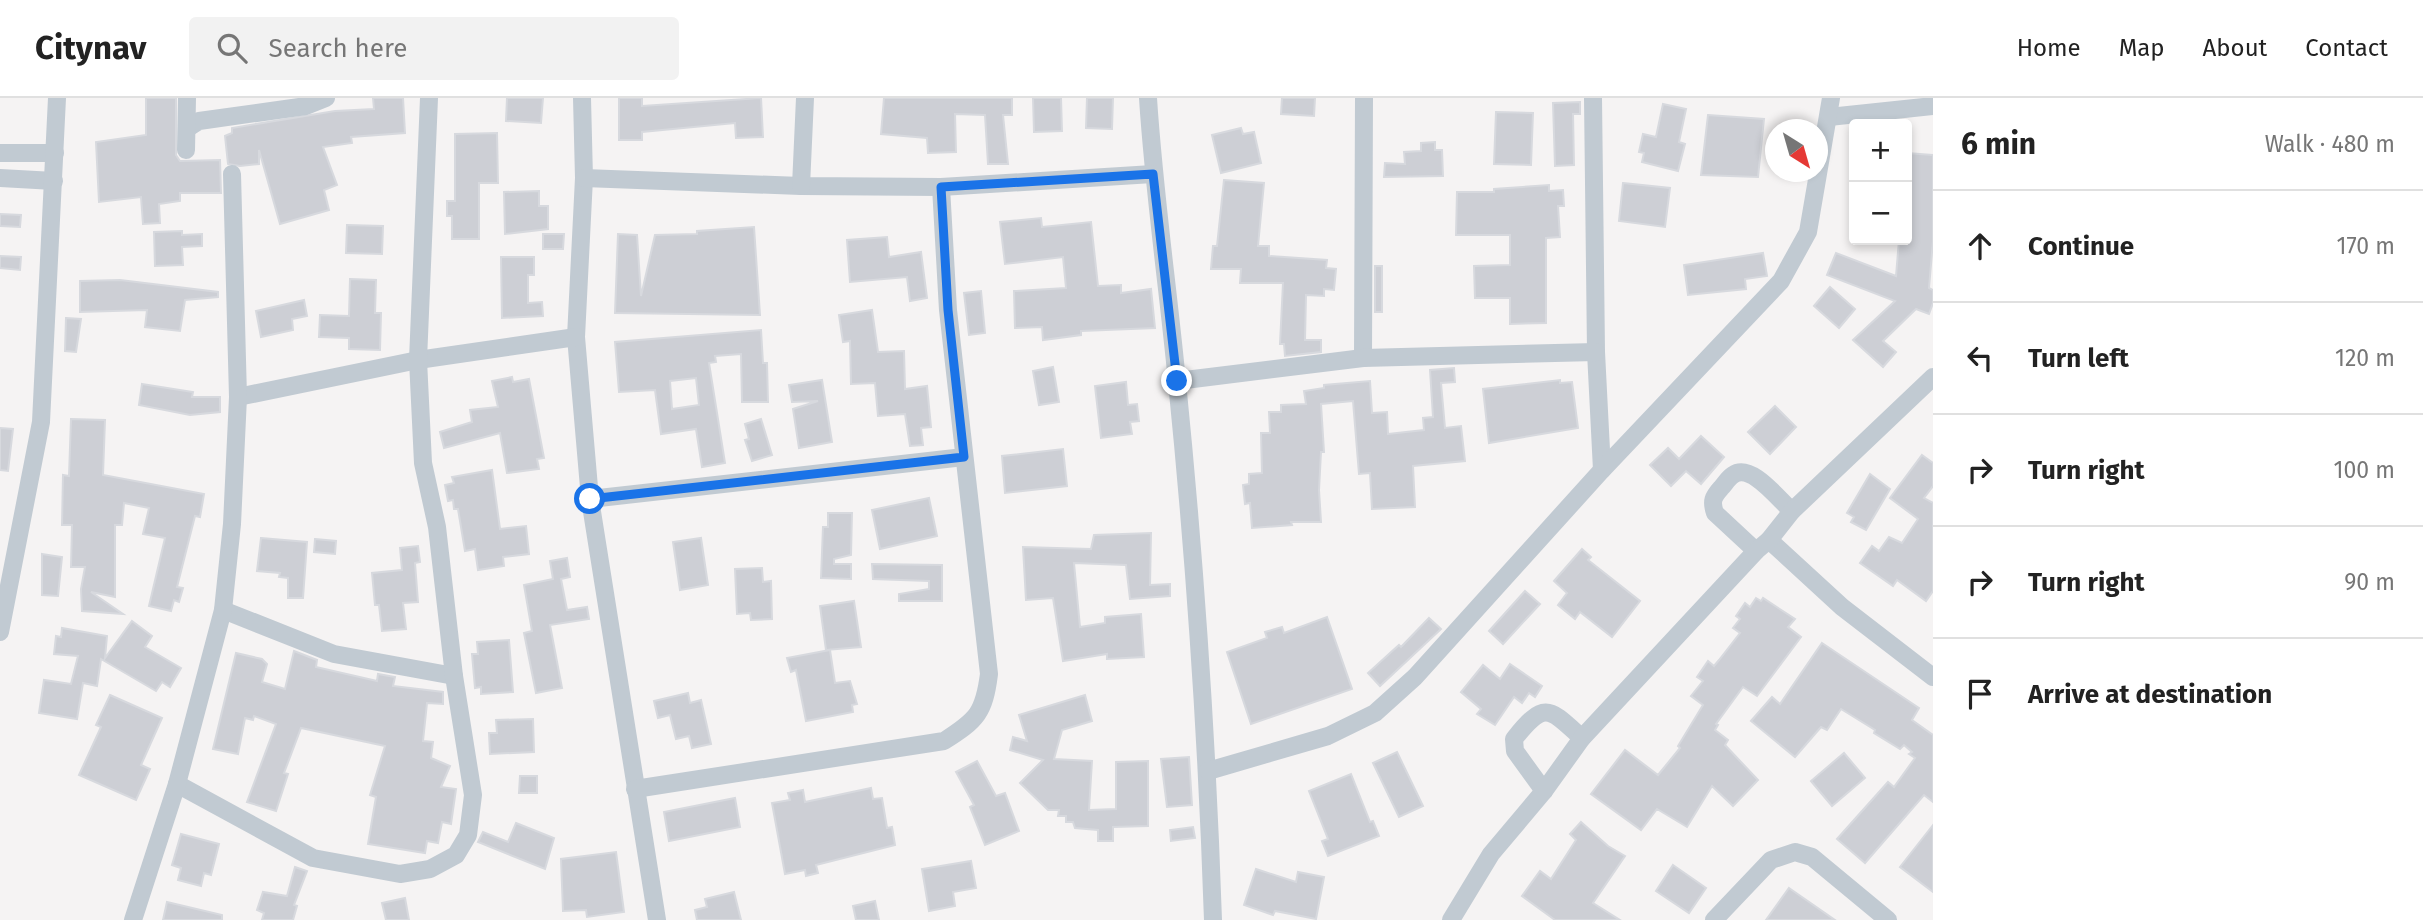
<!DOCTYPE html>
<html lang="en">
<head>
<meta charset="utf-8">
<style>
	body { margin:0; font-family:"Fira Sans",sans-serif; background:#f2f2f2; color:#222 }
	.controls { position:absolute; right:21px; top:21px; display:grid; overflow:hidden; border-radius:7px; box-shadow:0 4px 10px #0003 }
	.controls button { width:63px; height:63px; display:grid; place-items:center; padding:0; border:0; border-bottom:2px solid #e0e0e0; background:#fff; color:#222; font:35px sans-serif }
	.compass { position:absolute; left:1765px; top:21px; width:63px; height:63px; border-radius:50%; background:#fff; box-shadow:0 4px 10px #0003; rotate:143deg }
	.stop { position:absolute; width:21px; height:21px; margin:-16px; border:5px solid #1a73e8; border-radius:50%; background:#fff }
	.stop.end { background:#1a73e8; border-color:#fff; box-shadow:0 2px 7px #0008 }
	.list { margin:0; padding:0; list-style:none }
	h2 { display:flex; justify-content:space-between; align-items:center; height:91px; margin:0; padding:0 28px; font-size:30px }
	h2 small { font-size:23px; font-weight:400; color:#767676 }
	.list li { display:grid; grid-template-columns:46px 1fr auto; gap:21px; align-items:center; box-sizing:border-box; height:112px; padding:0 28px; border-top:2px solid #e0e0e0 }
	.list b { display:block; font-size:26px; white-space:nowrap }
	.list em { font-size:23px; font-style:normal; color:#767676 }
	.icon { flex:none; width:38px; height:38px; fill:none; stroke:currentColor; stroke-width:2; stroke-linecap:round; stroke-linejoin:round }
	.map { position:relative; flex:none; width:1933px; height:822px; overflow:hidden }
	header { display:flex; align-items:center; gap:42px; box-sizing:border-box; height:98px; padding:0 35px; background:#fff; border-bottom:2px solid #e0e0e0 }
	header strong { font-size:33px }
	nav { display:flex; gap:38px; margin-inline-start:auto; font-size:24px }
	.search { width:490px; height:63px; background:#f2f2f2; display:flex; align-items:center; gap:18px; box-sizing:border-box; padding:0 24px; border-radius:7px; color:#767676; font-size:26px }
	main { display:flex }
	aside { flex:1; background:#fff }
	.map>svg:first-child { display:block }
</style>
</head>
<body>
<header>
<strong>Citynav</strong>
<div class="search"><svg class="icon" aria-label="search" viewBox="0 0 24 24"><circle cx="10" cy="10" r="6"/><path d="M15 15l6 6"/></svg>Search here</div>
<nav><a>Home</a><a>Map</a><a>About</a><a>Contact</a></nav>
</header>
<main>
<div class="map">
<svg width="1933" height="822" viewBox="0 0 1933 822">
	<rect width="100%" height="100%" fill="#f5f3f3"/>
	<g fill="#cdcfd5" stroke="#d7d9de" stroke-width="2" fill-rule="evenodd">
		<path d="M146 0H176V57L180 63 220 62 221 95H180V103L159 106 160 125 143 126 141 99 99 104 96 44 146 37Z"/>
		<path d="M373 0H403L405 35 351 39 352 45 323 49 337 87 324 92 329 112 280 126 259 52V66L240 68 228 66 225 38 232 35V30L335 13 374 11Z"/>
		<path d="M507 0H543L541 25 506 23Z"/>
		<path d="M619 0H642V8L761 0 763 39 736 40 735 25 642 34V42H619Z"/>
		<path d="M884 0H1012V17H1003L1008 66H988L985 17 955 16 956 54 928 55 927 40 881 36Z"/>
		<path d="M1033 0H1061L1062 33 1034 34Z"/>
		<path d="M1087 0H1113L1112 31 1086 30Z"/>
		<path d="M1282 0H1315L1314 18 1281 16Z"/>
		<path d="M1580 4V16H1573L1574 67 1555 68 1553 5Z"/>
		<path d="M1663 6 1686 11 1679 44 1685 46 1678 73 1642 64 1644 55 1639 54 1643 36 1656 39Z"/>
		<path d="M1496 14 1533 15 1531 67 1494 66Z"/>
		<path d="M1708 17 1764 21 1758 79 1701 77Z"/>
		<path d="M1241 30 1243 36 1254 34 1261 65 1221 75 1212 37Z"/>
		<path d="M497 35 498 85H479V141H452V118H447V103H455V36Z"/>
		<path d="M1435 44V52H1442L1443 78 1384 79 1385 65 1405 66 1404 54 1421 53V45Z"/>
		<path d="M1907 55 1933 57V143L1929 190 1933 192V205L1929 216 1916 211 1883 243 1896 254 1883 269 1853 242 1895 203 1827 177 1836 155 1896 178 1899 142H1907Z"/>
		<path d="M1224 82 1264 85 1258 148H1269V158L1327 162 1326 170 1336 171 1334 192 1324 191V198L1306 197 1305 242H1321V254L1285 258 1284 246H1280L1283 185H1240L1241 171H1211L1213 148H1217Z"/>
		<path d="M1623 85 1670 90 1665 129 1619 123Z"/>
		<path d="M1549 87V93L1563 92 1564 108H1558L1560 139 1546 140V225L1510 226V200H1475L1474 168 1510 167V137H1456L1457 94H1494V91Z"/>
		<path d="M539 93V108H548V131L505 136 504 94Z"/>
		<path d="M0 116 21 117 20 129 0 128Z"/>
		<path d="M1041 120 1042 129 1091 124 1098 188 1121 187V195L1151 191 1155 230 1081 233V237L1043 242 1042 229 1015 230 1014 193 1066 190 1063 159 1005 166 1000 124Z"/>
		<path d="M347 127 383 128 382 156 346 155Z"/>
		<path d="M754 129 760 217 615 215 618 136 637 137 641 198 655 137 697 136V133Z"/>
		<path d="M182 133V137L202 136V148L182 149 183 167 155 168 154 134Z"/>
		<path d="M543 136H564L563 151H543Z"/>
		<path d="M887 139 889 159 921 154 927 200 910 203 907 179 850 184 847 142Z"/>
		<path d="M1763 155 1767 178 1745 181 1746 191 1688 197 1684 167Z"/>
		<path d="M0 158 21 159 20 172 0 170Z"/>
		<path d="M501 159H534V177H528V205L542 204 543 218 502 220Z"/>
		<rect x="1375" y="168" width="7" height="46"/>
		<path d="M350 181 376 182 375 215H381L380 252 349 251V240L319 239 320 217 349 218Z"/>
		<path d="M120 182 218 194V199L185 202 180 233 145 229 147 212 80 214V183Z"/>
		<path d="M1830 189 1855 211 1839 230 1814 208Z"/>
		<path d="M981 193 985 235 969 237 964 195Z"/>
		<path d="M304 202 307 218 292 221 293 232 261 239 256 213Z"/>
		<path d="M872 212 878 254 904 253 905 291 927 288 931 329 921 330 923 347 910 348 905 316 878 318 875 285 851 286 850 243 843 244 839 217Z"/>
		<path d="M66 220 81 221 76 254 65 253Z"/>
		<path d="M761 232 763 265H767L768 304H742L741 256 715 258 716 264 709 265 725 365 702 369 696 331 661 336 655 292 619 294 615 244ZM696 280 699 307 672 311 670 283Z"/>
		<path d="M1053 269 1059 304 1039 307 1033 273Z"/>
		<path d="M1454 270 1455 284 1441 285 1445 330 1461 328 1465 363 1413 368 1415 409 1372 411 1370 375 1359 376 1353 303 1321 306 1324 354H1321L1319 392 1321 424H1291L1292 427 1252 430 1250 405 1245 406 1243 387 1249 386V376L1262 375 1261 335H1270L1269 314H1281V307L1306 306 1304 293 1324 290V287L1370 283 1372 315 1387 314 1388 336 1424 332 1423 320 1433 319 1430 272Z"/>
		<path d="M512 279 513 284 529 281 544 360 537 361 539 371 507 375 500 335 444 350 440 334 472 324 470 312 498 309 492 283Z"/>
		<path d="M822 282 832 344 799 350 793 311 818 303 792 304 789 287Z"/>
		<path d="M1560 282V285L1572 284 1578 330 1489 345 1483 291Z"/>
		<path d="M1126 284 1128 307 1137 306 1139 323 1130 324 1132 336 1101 340 1095 288Z"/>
		<path d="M142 286 193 294 192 299H220V314L190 317 139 307Z"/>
		<path d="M1775 308 1796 329 1770 356 1748 334Z"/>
		<path d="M71 321 105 322 103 377 204 396 200 419 195 418 177 489 183 490 179 504 174 502 171 513 149 508 165 440 143 436 149 410 124 405 122 427H115V499L91 494 123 516 82 513 81 491 85 469H71L72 427H62L63 377 69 378Z"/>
		<path d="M761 321 772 357 752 363 745 342 749 341 745 326Z"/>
		<path d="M0 330 13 331 8 373 0 372Z"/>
		<path d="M1701 338 1724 359 1701 386 1686 373 1671 388 1650 367 1668 350 1679 361Z"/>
		<path d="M1063 351 1067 388 1005 395 1002 358Z"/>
		<path d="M1922 357 1933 365V388L1924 400 1933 405V493L1926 503 1897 482 1893 488 1860 465 1872 448 1879 453 1889 439 1902 445 1918 421 1890 400Z"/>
		<path d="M492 372 500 431 526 428 529 456 503 459 504 468 478 472 475 451 465 453 458 411H454L453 402 448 403 445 387 454 385 452 379Z"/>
		<path d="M1870 376 1890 391 1866 432 1851 424 1854 419 1847 415Z"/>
		<path d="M929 400 937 438 880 451 872 412Z"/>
		<path d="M828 415H852L851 457 834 461V466H851V481L821 480 823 429H828Z"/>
		<path d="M1151 435 1150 487 1170 486V498L1130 501 1126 467 1074 465 1080 529 1105 525V519L1141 516 1144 559 1107 561V556L1063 563 1053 500 1026 502 1023 449 1091 451 1094 437Z"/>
		<path d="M261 440 307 444 303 500H288V480L279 479 280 475 257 473Z"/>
		<path d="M701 440 708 487 680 492 673 444Z"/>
		<path d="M315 441 336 443 335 456 314 454Z"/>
		<path d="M418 448 420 464 415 465 418 504 403 505 406 531 382 533 379 507H375L372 475 402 472 400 450Z"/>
		<path d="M1582 451 1591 459 1588 462 1640 503 1612 539 1580 514 1575 521 1558 507 1567 495 1554 483Z"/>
		<path d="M42 456 62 459 58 498 42 497Z"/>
		<path d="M567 460 570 479 561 481 567 512 587 509 589 521 550 527 562 590 536 595 524 535 532 533 524 487 553 481 550 463Z"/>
		<path d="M872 466 942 467V503H899V496L929 491V483L873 481Z"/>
		<path d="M762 470 763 484 771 483 772 521 751 522 750 515 737 516 735 471Z"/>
		<path d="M1525 493 1540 506 1503 546 1489 533Z"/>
		<path d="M1756 500 1761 503 1763 500 1795 521 1788 529 1801 539 1757 598 1743 589 1716 626 1718 627 1715 632 1728 642 1725 647 1758 682 1733 708 1712 688 1687 729 1657 711 1641 732 1591 696 1625 652 1658 677 1680 650 1678 648 1703 607 1691 598 1703 583 1697 579 1708 563 1714 568 1719 562 1740 535 1733 530 1740 521 1736 518 1745 505 1750 509Z"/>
		<path d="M854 503 861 549 826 552 820 508Z"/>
		<path d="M1327 519 1352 591 1251 626 1227 554 1267 540 1265 534 1282 529 1284 535Z"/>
		<path d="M1429 520 1441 531 1380 588 1368 575 1399 547 1401 549Z"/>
		<path d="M132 523 152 538 145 549 181 570 170 589 162 584 156 593 101 561 97 588 83 585 77 621 39 615 44 582 71 586 78 558 54 556 56 538 61 539 62 530 107 538 105 560Z"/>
		<path d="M509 542 513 594 481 596V589L475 590 472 556H478L477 544Z"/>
		<path d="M1822 545 1919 610 1912 622 1933 637V704L1924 697 1865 765 1837 741 1888 684 1894 689 1915 660 1909 656 1912 654 1904 647 1900 651 1874 635 1875 632 1841 611 1827 632 1821 629 1795 659 1751 623 1772 599 1780 606Z"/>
		<path d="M830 552 835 585 850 583 857 606 852 607 853 614 806 623 796 572 791 574 787 560Z"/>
		<path d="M294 553 317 562 316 569 377 583 378 576 395 579 393 588 443 594V606L427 605 423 643 433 644 431 660 450 668 441 689 456 691 451 726 442 724 438 745 427 743 425 755 368 746 376 699 370 697 385 648 301 630 284 675 288 676 276 713 247 704 276 626 254 618 253 622 245 620 238 656 213 651 236 555 262 561 267 566 262 584 285 591Z"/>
		<path d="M1510 566 1542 588 1535 599 1529 595 1522 605 1514 599 1495 627 1477 616 1481 611 1461 594 1483 567 1500 581Z"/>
		<path d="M688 595 690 605 701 602 711 646 692 650 689 638 676 641 670 617 658 620 654 603Z"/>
		<path d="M110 597 162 620 141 667 150 671 136 702 79 677 101 629 96 627Z"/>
		<path d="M1085 597 1092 623 1062 632 1054 661 1092 663 1089 712 1116 711V664L1148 663V728L1113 729V743H1098V732L1075 730 1073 724H1066V718H1058L1059 712H1048L1020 685 1043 662 1010 652 1013 639 1027 643 1019 617Z"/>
		<path d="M533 621 534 654 490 656 489 635H497L496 622Z"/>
		<path d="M1397 654 1423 708 1399 719 1373 665Z"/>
		<path d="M1844 655 1865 680 1832 708 1811 683Z"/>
		<path d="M1189 659 1192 707 1167 709 1161 661Z"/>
		<path d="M977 663 996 698 1005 695 1019 733 985 747 970 709 974 707 956 674Z"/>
		<path d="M1351 676 1370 724 1373 723 1379 738 1328 758 1322 743 1328 741 1309 693Z"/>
		<path d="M520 678H537V695H519Z"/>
		<path d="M871 690 873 701 882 700 887 730 892 729 895 747 816 767 818 775 806 778 805 772 785 776 772 705 790 702 788 695 803 692 805 704Z"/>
		<path d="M735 700 740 729 669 743 664 714Z"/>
		<path d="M1581 724 1608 748 1625 758 1593 805 1620 822H1555L1522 798 1540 773 1551 781 1576 742 1570 736Z"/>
		<path d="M516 725 554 740 545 771 478 744 483 734 508 744Z"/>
		<path d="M1933 727V794L1900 769Z"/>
		<path d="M1193 729 1195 740 1171 743 1170 732Z"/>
		<path d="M181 736 219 746 211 777 204 775 201 788 178 782 181 770 172 767Z"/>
		<path d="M616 754 624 814 587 819 586 812 563 813 561 761Z"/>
		<path d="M971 763 976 790 953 794 955 808 929 813 922 771Z"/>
		<path d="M1673 767 1706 790 1689 815 1656 793Z"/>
		<path d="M295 769 307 773 294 807 297 808 293 822H262L264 815 257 812 263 794 287 798Z"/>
		<path d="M1256 771 1296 784 1298 774 1324 779 1316 821 1275 813 1273 817 1244 807Z"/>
		<path d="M1789 790 1835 822H1766Z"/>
		<path d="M734 794 741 822H697L695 812 707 809 705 801Z"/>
		<path d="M405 800 409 822H386L382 805Z"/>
		<path d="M875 803 879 822H856L853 808Z"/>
		<path d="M167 804 222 817V822H163Z"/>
	</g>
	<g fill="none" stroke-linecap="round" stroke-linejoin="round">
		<g stroke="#c1cad2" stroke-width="18">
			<path d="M582 0 584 80 576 239 590 401 657 822"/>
			<path d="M1148 0C1154 95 1168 189 1177 284 1195 463 1207 642 1213 822"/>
			<path d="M1593 0 1596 254 1602 372"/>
			<path d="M1829 19 1933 8"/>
			<path d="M188 30 199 23 306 8 326 0"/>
			<path d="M186 52 187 0"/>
			<path d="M0 55H55"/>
			<path d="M0 80 54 83"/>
			<path d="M584 80 801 88 941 89 1153 76"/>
			<path d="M801 88 805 0"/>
			<path d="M1363 260 1364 0"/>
			<path d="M1177 283 1363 260 1596 254"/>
			<path d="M238 299 418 262 576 239"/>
			<path d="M590 401 964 359"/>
			<path d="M1769 442 1842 509 1933 579"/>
			<path d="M1756 453 1715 415C1711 403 1713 399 1721 390 1725 386 1728 380 1733 377 1751 364 1779 402 1792 413"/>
			<path d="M223 512 334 556 454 578"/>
			<path d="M0 534 41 324 57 0"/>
			<path d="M1208 673 1328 638 1375 615 1415 579 1602 372 1781 183 1808 134 1831 0"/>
			<path d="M177 686 313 760 400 776 430 771 456 757 468 737 473 697 454 578 437 429 423 365 418 262 429 0"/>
			<path d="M635 691 944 643C977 622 984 615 989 576L948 212 941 89"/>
			<path d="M1544 693 1515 653 1514 641C1545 602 1549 610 1582 640"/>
			<path d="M133 822 177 686 223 512 232 426 238 299 232 76"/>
			<path d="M1451 822 1491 756 1544 693 1582 640 1756 453 1769 442 1792 413 1933 279"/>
			<path d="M1714 822 1771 762 1795 754 1812 759 1888 822"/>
		</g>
	</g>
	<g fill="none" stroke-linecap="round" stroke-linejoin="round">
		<path stroke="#1a73e8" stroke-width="9" d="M590 401 964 359 948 212 941 89 1153 76 1177 283"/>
	</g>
</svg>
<div class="controls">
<button>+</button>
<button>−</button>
</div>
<svg class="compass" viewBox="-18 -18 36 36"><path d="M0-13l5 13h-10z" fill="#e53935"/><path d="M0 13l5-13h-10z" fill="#767676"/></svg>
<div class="stop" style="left:590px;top:401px"></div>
<div class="stop end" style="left:1177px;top:283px"></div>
</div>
<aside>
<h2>6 min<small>Walk · 480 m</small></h2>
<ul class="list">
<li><svg class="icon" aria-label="ahead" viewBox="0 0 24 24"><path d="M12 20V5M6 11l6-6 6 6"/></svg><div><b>Continue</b></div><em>170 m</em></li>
<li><svg class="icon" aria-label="left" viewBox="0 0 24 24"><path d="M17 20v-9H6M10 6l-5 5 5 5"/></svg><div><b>Turn left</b></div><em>120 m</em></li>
<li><svg class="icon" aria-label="right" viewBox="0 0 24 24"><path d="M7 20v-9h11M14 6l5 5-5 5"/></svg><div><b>Turn right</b></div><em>100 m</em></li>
<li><svg class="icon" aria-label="right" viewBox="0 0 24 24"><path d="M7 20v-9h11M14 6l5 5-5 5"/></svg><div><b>Turn right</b></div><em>90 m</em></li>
<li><svg class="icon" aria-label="arrive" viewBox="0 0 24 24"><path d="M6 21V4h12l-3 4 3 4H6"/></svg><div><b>Arrive at destination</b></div></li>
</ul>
</aside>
</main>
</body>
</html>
